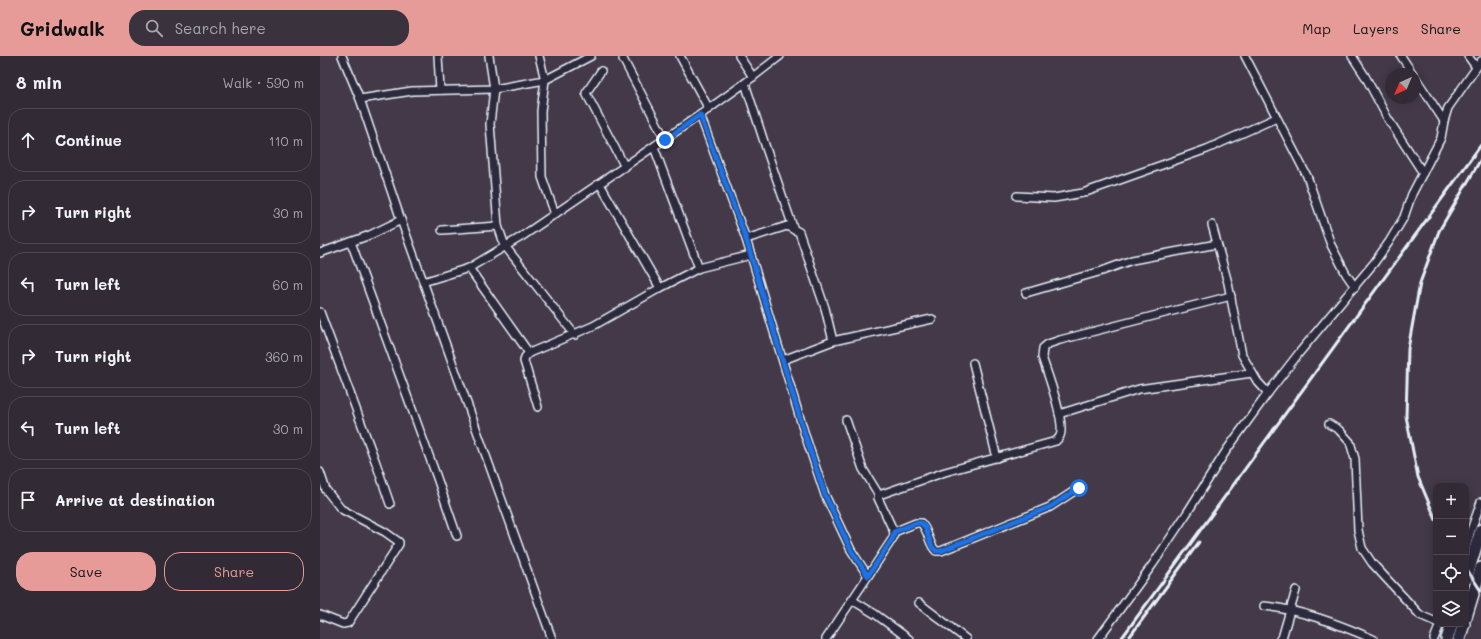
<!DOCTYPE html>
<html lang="en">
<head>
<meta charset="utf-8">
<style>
	body { margin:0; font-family:Mali,sans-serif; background:#3a333e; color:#f1f3f6 }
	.controls { position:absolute; right:12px; bottom:12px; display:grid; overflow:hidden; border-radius:8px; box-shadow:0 2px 10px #0003 }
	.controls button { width:36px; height:36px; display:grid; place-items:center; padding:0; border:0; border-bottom:1px solid #4d4751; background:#322b36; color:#f1f3f6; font:20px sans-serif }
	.compass { position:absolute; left:1065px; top:12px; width:36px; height:36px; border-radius:50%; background:#322b36; box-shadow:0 2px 10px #0003; rotate:224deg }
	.stop { position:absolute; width:12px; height:12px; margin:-9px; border:3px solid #1a73e8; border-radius:50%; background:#fff }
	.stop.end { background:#1a73e8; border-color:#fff; box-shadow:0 1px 4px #0008 }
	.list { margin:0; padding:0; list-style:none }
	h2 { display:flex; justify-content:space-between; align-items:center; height:52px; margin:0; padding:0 16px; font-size:17px }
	h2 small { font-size:13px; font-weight:400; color:#a8a7ad }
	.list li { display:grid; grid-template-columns:26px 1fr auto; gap:12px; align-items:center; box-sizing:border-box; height:64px; margin:0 8px 8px; padding:0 8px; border:1px solid #4d4751; border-radius:16px }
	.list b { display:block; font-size:15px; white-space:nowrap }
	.list em { font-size:13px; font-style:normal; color:#a8a7ad }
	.actions { display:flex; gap:8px; padding:12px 16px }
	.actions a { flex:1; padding:9px 0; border:1px solid #e69b98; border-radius:16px; text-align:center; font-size:14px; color:#e69b98 }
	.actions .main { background:#e69b98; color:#111 }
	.icon { flex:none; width:22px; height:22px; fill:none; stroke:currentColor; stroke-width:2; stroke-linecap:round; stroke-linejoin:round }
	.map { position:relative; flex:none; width:1161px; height:583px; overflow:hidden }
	header { display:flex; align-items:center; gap:24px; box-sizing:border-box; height:56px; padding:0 20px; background:#e69b98; color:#111 }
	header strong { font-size:19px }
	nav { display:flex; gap:22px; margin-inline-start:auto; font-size:14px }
	.search { width:280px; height:36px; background:#3a333e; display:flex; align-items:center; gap:10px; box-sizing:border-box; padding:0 14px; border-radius:16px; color:#a8a7ad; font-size:15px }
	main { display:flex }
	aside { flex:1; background:#322b36 }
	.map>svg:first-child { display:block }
</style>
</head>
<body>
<header>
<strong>Gridwalk</strong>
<div class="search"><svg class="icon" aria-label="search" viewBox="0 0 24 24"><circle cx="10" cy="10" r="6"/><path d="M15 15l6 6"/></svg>Search here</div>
<nav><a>Map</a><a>Layers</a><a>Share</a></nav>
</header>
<main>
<aside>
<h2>8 min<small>Walk · 590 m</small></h2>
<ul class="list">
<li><svg class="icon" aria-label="ahead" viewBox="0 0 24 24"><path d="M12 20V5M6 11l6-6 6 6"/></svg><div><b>Continue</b></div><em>110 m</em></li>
<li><svg class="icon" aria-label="right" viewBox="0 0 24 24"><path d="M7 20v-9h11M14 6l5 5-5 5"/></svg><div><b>Turn right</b></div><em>30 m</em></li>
<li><svg class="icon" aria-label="left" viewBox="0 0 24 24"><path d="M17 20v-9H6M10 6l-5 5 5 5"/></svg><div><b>Turn left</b></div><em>60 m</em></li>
<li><svg class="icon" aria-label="right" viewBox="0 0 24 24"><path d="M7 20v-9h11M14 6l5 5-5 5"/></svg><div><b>Turn right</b></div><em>360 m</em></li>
<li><svg class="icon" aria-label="left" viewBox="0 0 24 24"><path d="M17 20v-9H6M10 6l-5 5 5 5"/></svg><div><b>Turn left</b></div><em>30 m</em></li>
<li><svg class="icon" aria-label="arrive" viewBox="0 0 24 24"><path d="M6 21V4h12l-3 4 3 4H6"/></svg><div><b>Arrive at destination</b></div></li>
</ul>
<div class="actions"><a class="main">Save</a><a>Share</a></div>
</aside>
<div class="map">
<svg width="1161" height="583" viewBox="0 0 1161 583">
	<rect width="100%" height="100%" fill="#433948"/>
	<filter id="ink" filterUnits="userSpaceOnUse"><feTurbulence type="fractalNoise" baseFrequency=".025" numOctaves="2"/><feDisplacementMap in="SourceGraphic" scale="8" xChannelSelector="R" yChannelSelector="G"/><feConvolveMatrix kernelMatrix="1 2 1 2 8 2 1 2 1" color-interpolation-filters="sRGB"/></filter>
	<g filter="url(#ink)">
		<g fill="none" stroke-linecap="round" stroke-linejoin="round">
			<defs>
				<g id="minor">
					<path d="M22 0 40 43 81 164 232 583"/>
					<path d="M118 0 120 34"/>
					<path d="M169 0 174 33 170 68 178 170 185 190 255 279"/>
					<path d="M219 0 225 24 221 55 222 121 235 158"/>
					<path d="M360 0 389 53"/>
					<path d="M419 0 433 21"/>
					<path d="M925 0 987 120 1011 189 1026 218 1035 231"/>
					<path d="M1032 0 1045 20 1068 63 1103 117"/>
					<path d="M1081 0 1093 18"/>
					<path d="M1148 0 1156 11"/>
					<path d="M303 3 345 83"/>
					<path d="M281 15 266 37 305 111"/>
					<path d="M1095 21 1124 65"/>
					<path d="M425 27 447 95 474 174"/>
					<path d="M40 43 92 35 174 33 225 24 271 0"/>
					<path d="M380 59 426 183 485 379 505 439 531 494 548 520 506 583"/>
					<path d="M334 91 379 212"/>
					<path d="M280 128 340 232"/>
					<path d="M697 140 734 142 763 137 887 93 956 62"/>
					<path d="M892 169 908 227 922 299 937 325 948 337"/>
					<path d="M122 174 178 170"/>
					<path d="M426 183 467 170 479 176 505 252 513 285 463 304"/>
					<path d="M31 186 116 419 137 480"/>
					<path d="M0 197 50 179 81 164"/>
					<path d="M149 212 209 297"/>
					<path d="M103 226 149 212 201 181 380 59 425 27 460 0"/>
					<path d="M706 237 782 215 812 204 897 188"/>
					<path d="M0 256 56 407 70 448"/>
					<path d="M513 285 612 263"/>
					<path d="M653 307 677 402"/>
					<path d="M218 351 204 305 205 301 209 297 273 270 340 232 379 212 431 199"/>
					<path d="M739 358 819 333 932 317"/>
					<path d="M526 364 543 413 559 439"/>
					<path d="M1009 368 1019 374 1030 386 1035 403 1038 474 1042 492 1052 507 1100 559 1116 566"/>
					<path d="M0 416 6 434 21 453 65 476 79 486V488L28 567 23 568 0 559"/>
					<path d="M574 476 596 467H601C609 475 608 487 616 495H621L730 451 759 432"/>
					<path d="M1146 492 1150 477 1161 446"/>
					<path d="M548 520 573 482 574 476 558 442 559 439 625 416 736 385C738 383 739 382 740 380 746 367 727 316 722 301L723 292 728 288 740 284 911 240"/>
					<path d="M532 544 555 558 589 583"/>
					<path d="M599 547 646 583"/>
					<path d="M944 550C982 554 1018 568 1053 583"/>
					<path d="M778 583 833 508 867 457 906 395 948 337 979 297 1054 207 1069 186 1084 161 1092 138 1121 82 1124 65 1128 52 1161 5"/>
					<path d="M960 583 962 582 976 534"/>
					<path d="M1114 583 1120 568"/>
				</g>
				<g id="secondary">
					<path d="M1146 523 1161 474"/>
					<path d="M1146 561 1161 512"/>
					<path d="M1127 583 1132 568"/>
					<path d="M1139 583 1144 568"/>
				</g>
			</defs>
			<use href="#minor" stroke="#e8f1f8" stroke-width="10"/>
			<use href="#secondary" stroke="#e8f1f8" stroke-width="14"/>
			<use href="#minor" stroke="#2f2a3d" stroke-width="7"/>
			<use href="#secondary" stroke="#2f2a3d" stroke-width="11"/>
			<g stroke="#e8f1f8" stroke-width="3">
				<path d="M1116 464 1098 421 1086 360 1088 293 1100 227 1119 175 1161 103"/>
				<path d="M1146 512 1161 535"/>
				<path d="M801 583 1161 89"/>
				<path d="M808 583 879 486"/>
			</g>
		</g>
	</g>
	<g fill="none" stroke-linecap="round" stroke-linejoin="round" filter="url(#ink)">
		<path stroke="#1a73e8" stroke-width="5" d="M345 84 380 59 426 183 485 379 505 439 531 494 548 520 573 482 574 476 596 467H601L605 471 612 491 616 495H621L730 451 759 432"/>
	</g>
</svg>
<div class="controls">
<button>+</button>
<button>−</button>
<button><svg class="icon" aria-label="locate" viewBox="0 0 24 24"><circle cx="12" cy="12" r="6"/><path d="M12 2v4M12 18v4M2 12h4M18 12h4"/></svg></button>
<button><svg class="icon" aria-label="layers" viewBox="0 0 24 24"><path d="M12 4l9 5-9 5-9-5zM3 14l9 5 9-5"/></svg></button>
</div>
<svg class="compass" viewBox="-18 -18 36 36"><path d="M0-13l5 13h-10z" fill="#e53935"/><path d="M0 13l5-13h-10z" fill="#a8a7ad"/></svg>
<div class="stop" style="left:759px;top:432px"></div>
<div class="stop end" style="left:345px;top:84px"></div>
</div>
</main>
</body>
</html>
